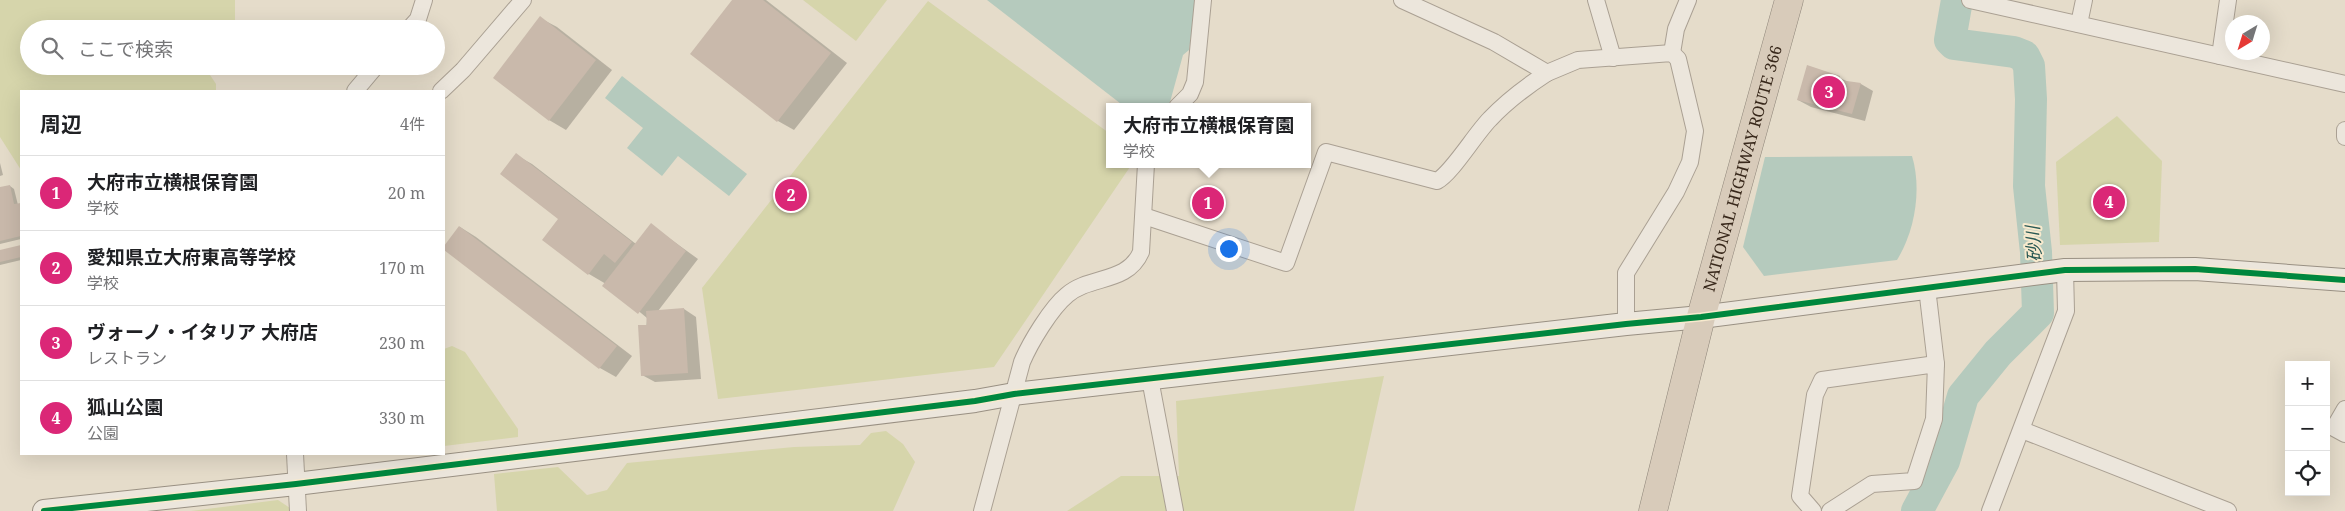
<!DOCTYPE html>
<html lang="ja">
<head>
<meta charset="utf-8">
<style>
	body { margin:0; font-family:"Noto Serif","Noto Sans JP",serif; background:#f2f2f2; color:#202124 }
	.controls { position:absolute; right:15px; bottom:15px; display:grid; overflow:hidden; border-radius:0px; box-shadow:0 5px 20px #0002 }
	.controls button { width:45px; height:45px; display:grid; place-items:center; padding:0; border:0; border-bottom:1px solid #e0e0e0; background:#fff; color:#202124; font:25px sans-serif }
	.compass { position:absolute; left:2225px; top:15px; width:45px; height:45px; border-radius:50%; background:#fff; box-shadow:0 5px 20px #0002; rotate:218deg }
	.you { position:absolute; left:1228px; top:248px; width:18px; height:18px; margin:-12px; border:4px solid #fff; border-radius:50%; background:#1a73e8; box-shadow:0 0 0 8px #1a73e833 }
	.badge { display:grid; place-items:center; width:32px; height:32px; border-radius:50%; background:#db2777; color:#fff; font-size:16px; font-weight:700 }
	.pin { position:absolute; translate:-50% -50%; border:2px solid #fff; box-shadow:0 1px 5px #0006 }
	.popup { position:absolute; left:1106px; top:103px; width:205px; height:65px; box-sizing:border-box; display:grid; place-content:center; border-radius:0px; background:#fff; filter:drop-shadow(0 1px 4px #0005); font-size:16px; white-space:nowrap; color:#757577 }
	.popup b { font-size:19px; color:#202124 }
	.popup::after { content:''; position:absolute; left:50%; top:100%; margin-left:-10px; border:10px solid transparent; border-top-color:#fff }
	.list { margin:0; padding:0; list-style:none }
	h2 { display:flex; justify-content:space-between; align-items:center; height:65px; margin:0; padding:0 20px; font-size:21px }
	h2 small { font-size:16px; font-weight:400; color:#757577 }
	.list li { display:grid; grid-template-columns:32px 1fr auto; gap:15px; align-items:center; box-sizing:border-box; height:75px; padding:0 20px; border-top:1px solid #e0e0e0 }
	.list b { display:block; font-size:19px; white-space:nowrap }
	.list p { margin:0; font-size:16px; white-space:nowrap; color:#757577 }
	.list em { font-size:16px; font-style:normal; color:#757577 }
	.icon { flex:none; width:28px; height:28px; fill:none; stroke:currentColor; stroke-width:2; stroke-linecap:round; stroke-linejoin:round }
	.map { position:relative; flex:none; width:2345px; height:511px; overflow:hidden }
	.search { position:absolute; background:#fff; box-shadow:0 5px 20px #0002; left:20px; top:20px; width:425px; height:55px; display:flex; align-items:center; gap:12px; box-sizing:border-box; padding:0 18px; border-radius:28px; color:#757577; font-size:19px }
	.panel { position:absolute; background:#fff; box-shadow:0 5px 20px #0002; left:20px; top:90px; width:425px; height:365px; border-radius:0px }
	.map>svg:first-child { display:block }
</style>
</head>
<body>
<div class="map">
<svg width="2345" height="511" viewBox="0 0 2345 511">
	<rect width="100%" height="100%" fill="#e5dcca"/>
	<g fill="#d6d5ab">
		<path d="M0 0H235V20L213 29H29V66H204L216 84V91H21V170L0 137Z"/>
		<path d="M803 0H887L856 41Z"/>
		<path d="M928 1 1109 133V164H1132L994 367 718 399 702 288Z"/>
		<path d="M2117 116 2162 161 2159 242 2060 245 2056 162Z"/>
		<path d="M452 346 465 352 518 429V437L444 446V349Z"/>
		<path d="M1384 376 1354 511H1067L1121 476H1179L1176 401Z"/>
		<path d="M886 431 903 444 915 462 893 511H497L494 474 558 467 587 495 607 490 627 463 794 447 860 445 871 433Z"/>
		<path d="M278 500 290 508V511H191Z"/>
	</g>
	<g fill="#b5cabd">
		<path d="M987 0H1196L1189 50 1183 55 1170 102 1165 107H1125Z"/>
		<path d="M622 76 747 174 729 196 678 156 662 176 627 148 643 128 605 98Z"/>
		<path d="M1912 156C1922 189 1915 231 1897 260L1764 276 1743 247 1765 157Z"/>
	</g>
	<g fill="#0003">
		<path d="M733 0H766L847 63 794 130 778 121 692 53Z"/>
		<path d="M540 18 557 27 612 70 566 130 549 120Z"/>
		<path d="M1840 78 1848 82 1861 84 1873 91 1865 121 1811 107 1798 100Z"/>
		<path d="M516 155 532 164 636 244 651 225 698 259 658 311 684 309 696 317 701 379 655 382 642 375 647 318 606 284 589 274 544 240 560 219Z"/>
		<path d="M0 163 3 175 0 176Z"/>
		<path d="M10 186 14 189 18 205 21 204V239L0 244V189Z"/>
		<path d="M460 227 476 237 632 356 616 377 600 368 444 248Z"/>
		<path d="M21 246V260L0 265V251Z"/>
	</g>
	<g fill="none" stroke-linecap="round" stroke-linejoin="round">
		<path stroke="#b5cabd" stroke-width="32" d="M1917 511 1944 461 1963 396 1998 353 2038 313 2036 252 2029 186 2031 99 2029 66 2024 56 2014 52 1954 44 1950 40 1957 0"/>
	</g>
	<g fill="#c9b9ab">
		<path d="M732 0H763L831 53 777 122 690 54Z"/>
		<path d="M540 16 596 60 549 121 493 78Z"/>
		<path d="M1807 65 1840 76V80L1861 83 1852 114 1797 100Z"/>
		<path d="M516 153 632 242 615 263 604 254 588 275 542 240 558 219 500 174Z"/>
		<path d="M10 185 14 204 21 203V236L0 241V187Z"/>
		<path d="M651 223 686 251 638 314 602 286Z"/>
		<path d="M459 226 617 346 599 369 444 250V246Z"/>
		<path d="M21 245V257L0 262V250Z"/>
		<path d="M684 308 688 373 641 376 638 325H647L646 311Z"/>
	</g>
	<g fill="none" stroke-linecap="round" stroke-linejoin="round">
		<defs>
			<g id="street">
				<path d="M1402 0 1494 42 1547 73 1578 60 1672 53 1678 59 1695 131 1690 162 1676 192 1626 273V324"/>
				<path d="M1596 0 1613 58"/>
				<path d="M1970 0 2345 84"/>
				<path d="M2079 24 2084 0"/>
				<path d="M409 29 418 19 424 0"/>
				<path d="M1672 53 1676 29 1688 0"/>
				<path d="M2220 56 2228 0"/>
				<path d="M355 91 376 66"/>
				<path d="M441 91 463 70 523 0"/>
				<path d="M1177 107 1190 94 1195 82 1203 0"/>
				<path d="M2345 130V137"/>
				<path d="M1144 216 1286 263 1326 152 1437 181C1452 173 1475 134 1490 119 1506 102 1527 86 1547 73"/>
				<path d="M1927 288 1936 364"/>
				<path d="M1150 379 1175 511"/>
				<path d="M2345 409 2334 428 2345 434"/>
				<path d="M2022 430 2228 511"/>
				<path d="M295 454 298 511"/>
				<path d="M982 511 1022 362C1030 343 1051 308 1067 295 1090 275 1127 284 1141 252L1146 164"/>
				<path d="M1813 511 1800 496 1815 395 1822 380 1936 364 1934 419 1914 481 1872 484 1830 511"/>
				<path d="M1990 511 2066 311 2065 270"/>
			</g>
			<path id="secondary" d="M44 511 296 484 975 401 1014 394 1626 324 1701 317 2065 270 2195 269 2345 280"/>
			<g id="highway">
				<path id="s1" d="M1653 511 1701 317 1789 0"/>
			</g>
		</defs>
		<use href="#street" stroke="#aaa093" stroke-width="18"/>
		<use href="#secondary" stroke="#999083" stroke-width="24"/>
		<use href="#highway" stroke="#8f867a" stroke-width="29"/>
		<use href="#street" stroke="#ece6dc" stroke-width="16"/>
		<use href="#secondary" stroke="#ece6dc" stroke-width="22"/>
		<use href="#highway" stroke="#d8cbba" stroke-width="28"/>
		<defs>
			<path id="cycleway" d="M44 511 296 484 975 401 1014 394 1626 324 1701 317 2065 270 2195 269 2345 280"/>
		</defs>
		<use href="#cycleway" stroke="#f8eace" stroke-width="9"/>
		<use href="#cycleway" stroke="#00873e" stroke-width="6"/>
	</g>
	<g text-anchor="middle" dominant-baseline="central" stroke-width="4" stroke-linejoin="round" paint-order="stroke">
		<g font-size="16" fill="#38281b" stroke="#f8eace">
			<text stroke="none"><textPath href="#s1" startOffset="354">NATIONAL HIGHWAY ROUTE 366</textPath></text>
		</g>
		<g font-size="18" font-style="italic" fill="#295954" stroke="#f8eace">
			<text transform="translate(2033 244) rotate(-94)">砂川</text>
		</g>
	</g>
</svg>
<div class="controls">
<button>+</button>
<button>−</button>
<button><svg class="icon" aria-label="locate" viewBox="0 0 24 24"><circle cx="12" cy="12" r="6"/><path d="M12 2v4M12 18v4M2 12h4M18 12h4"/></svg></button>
</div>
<svg class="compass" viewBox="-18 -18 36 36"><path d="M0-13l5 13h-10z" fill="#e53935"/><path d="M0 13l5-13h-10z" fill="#757577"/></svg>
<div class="you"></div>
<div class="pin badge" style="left:1208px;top:203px">1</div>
<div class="popup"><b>大府市立横根保育園</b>学校</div>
<div class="pin badge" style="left:791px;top:195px">2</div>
<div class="pin badge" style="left:1829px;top:92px">3</div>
<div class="pin badge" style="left:2109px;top:202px">4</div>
<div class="search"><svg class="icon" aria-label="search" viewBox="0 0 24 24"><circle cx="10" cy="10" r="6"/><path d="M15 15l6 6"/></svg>ここで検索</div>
<section class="panel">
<h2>周辺<small>4件</small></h2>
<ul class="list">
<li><span class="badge">1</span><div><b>大府市立横根保育園</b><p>学校</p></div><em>20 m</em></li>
<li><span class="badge">2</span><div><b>愛知県立大府東高等学校</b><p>学校</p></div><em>170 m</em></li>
<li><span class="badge">3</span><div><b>ヴォーノ・イタリア 大府店</b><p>レストラン</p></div><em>230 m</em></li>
<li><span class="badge">4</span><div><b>狐山公園</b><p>公園</p></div><em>330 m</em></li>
</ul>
</section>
</div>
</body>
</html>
